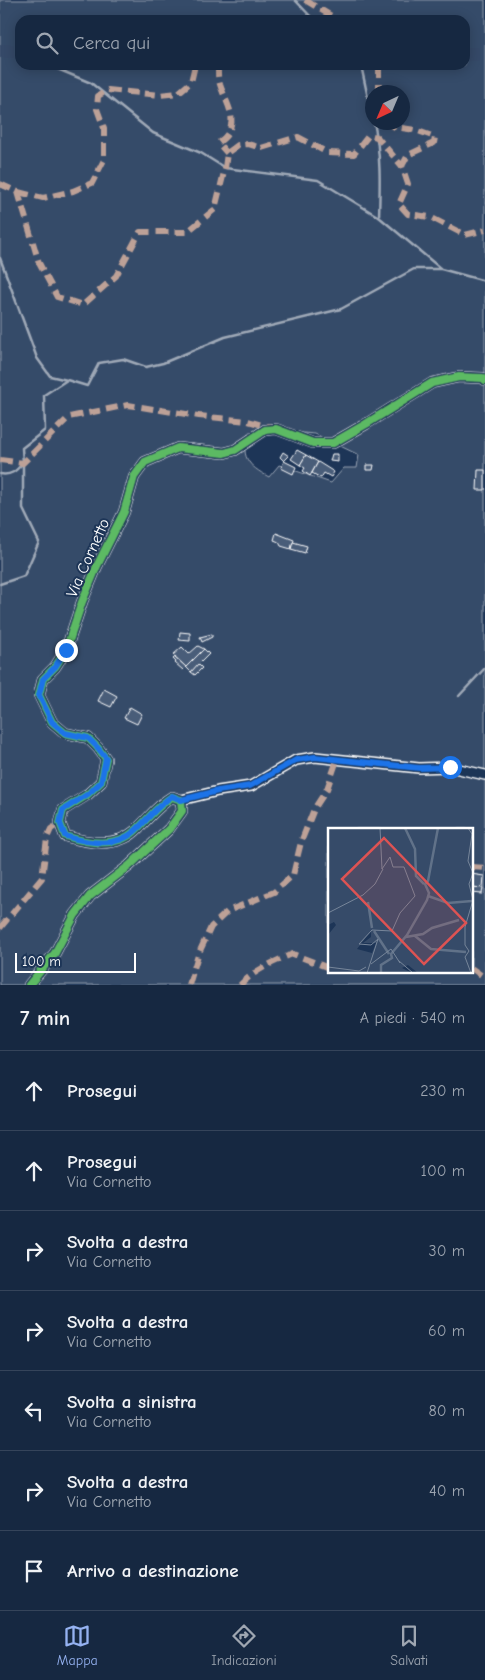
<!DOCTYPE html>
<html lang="it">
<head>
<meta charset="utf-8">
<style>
	body { margin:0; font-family:"Comic Neue",sans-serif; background:#1f3048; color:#f1f3f6 }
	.compass { position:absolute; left:365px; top:85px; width:45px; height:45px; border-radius:50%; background:#162841; box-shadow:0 2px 12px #0003; rotate:224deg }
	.scale { position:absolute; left:15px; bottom:12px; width:121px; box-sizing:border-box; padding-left:5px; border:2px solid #fff; border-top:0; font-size:14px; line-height:18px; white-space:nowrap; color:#fff; -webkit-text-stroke:4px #1d3557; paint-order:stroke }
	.stop { position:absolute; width:15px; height:15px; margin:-11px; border:4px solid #1a73e8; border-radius:50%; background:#fff }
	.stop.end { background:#1a73e8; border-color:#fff; box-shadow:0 1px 5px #0008 }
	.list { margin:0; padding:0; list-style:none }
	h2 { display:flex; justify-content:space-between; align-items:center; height:65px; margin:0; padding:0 20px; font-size:21px }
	h2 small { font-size:16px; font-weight:400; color:#9ea6b1 }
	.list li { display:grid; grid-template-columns:32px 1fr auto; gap:15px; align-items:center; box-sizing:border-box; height:80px; padding:0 20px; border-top:1px solid #35445a }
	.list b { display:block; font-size:19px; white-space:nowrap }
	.list p { margin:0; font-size:16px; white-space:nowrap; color:#9ea6b1 }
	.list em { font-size:16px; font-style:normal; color:#9ea6b1 }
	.icon { flex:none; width:28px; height:28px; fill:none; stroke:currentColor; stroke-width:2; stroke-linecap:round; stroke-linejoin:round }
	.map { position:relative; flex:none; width:485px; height:985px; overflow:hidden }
	.search { position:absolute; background:#162841; box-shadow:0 2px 12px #0003; left:15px; right:15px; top:15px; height:55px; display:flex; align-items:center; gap:12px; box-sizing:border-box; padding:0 18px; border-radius:15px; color:#9ea6b1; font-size:19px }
	.sheet { height:625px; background:#162841 }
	nav { display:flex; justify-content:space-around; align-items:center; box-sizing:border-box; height:70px; border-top:1px solid #35445a; background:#162841; font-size:14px; color:#9ea6b1 }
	nav a { display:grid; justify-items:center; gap:2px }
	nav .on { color:#95b2f1 }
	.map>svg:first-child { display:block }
</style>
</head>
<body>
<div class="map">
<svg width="485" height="985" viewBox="0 0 485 985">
	<rect width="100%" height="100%" fill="#1d3557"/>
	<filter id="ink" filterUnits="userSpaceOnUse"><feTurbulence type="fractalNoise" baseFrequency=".02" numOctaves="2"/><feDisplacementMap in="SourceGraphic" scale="10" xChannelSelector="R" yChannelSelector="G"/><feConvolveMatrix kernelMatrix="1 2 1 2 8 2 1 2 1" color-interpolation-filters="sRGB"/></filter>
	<g filter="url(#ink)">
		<path fill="#364b69" stroke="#9aa5b4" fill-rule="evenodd" d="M0 0H485V985H0ZM20 20H465V65H20ZM372 92H402V122H372ZM269 430 315 434 359 455 357 468H344L331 483 279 465 269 477C248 466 239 456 249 432ZM329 829H471V971H329Z"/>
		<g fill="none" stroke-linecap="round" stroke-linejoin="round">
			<g stroke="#a0aab8" stroke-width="2.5">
				<path d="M295 0 314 20"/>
				<path d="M48 65 91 83 153 133 201 153 225 168 318 180 379 217 440 268"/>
				<path d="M361 65 372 117"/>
				<path d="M374 122C381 154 380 186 379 217"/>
				<path d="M0 258 37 358 50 376 67 380"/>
				<path d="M0 474C11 476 16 471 23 463L22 448 45 430 44 395 67 380 87 386 99 363 123 359 146 367 163 363 225 337 341 309 414 269H441L485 281"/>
				<path d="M0 584 24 576 39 542 23 509V464"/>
				<path d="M459 696 485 668"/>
			</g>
		</g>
		<g fill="#4a5d79" stroke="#fff">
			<path d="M286 16 297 17V20H285Z"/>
			<path d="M297 450 306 455 300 465 291 459Z"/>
			<path d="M283 452 289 456 284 461 280 457Z"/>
			<path d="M332 454H338V462L330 461Z"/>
			<path d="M306 455 318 462 310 476 303 471 305 468 300 465Z"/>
			<path d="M284 461 296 467 293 474 281 468Z"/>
			<path d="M318 462 334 472 331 477 324 473 321 478 312 473Z"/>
			<path d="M366 465H374L373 470H366Z"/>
			<path d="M478 470H485V490H477Z"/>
			<path d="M276 533 294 540 291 549 281 546 279 542 274 540Z"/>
			<path d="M293 542 307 546 305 553 291 549Z"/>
			<path d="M180 632 190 633V641L179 640Z"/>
			<path d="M212 634V637L202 642 200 637Z"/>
			<path d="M198 646 204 649 186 667 173 655 182 647 189 654Z"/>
			<path d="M204 649 209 654 191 672 186 667Z"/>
			<path d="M175 657 186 667 183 670 175 663 176 662 173 659Z"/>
			<path d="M198 664 202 668 195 675 191 672Z"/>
			<path d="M104 689 117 696 111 707 98 701Z"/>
			<path d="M130 707 142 714 137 724 124 718Z"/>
			<path d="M471 874 484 876 483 888 471 887Z"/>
			<path d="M471 887 483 888 482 894 471 893Z"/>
		</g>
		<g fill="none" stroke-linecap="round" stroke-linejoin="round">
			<g stroke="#344968" stroke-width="14" stroke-dasharray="14 7" stroke-linecap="butt">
				<path d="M0 51H20"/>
				<path d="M465 54H485"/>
			</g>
			<defs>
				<g id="minor">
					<path d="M181 800 218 791 251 786 296 760 315 757 419 768 450 767 485 775"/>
					<path d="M29 985 55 953 75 915 90 896 129 866 169 829 182 811 181 800 172 797C157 806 148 819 135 831 116 848 88 843 65 836L60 823 63 810 87 795 101 782 106 759 98 748 88 738 65 733 52 722 39 695 43 679 55 667 66 650 82 602 97 566 124 512 134 477 145 462 178 448 224 453 235 450 265 430 276 429 313 443H333L366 424 432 383 459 377 483 378 485 380"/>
				</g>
			</defs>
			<use href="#minor" stroke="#fff" stroke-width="12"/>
			<use href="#minor" stroke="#1d3557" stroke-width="9"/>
			<g stroke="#bda197" stroke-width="6" stroke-dasharray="12 6" stroke-linecap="butt">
				<path d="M305 0 338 20"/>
				<path d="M219 65C212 87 240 110 229 131 227 136 222 140 218 143L227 153"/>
				<path d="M379 65V92"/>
				<path d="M385 122 395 127 415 130 435 137 434 143 408 155 402 166 408 184 399 204 408 214 430 217 465 235 485 230"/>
				<path d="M0 184 18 192 39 263 57 297 83 305 116 276 140 232H187L215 209 225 168 227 153 238 145 248 144 261 148 298 137 328 153 354 154 369 135 377 137 402 166"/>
				<path d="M18 192 43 198 73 191 92 183 104 160V128L97 109 98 96 108 90 160 95 178 93 191 82 195 65"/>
				<path d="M0 460 23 463 69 417 128 405 199 416 248 421 270 427"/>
				<path d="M471 867 485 868"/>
				<path d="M0 928 42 878 47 838 51 829 60 823"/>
				<path d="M471 968 481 975 485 976"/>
				<path d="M189 985 198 955 211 927 228 911 274 892 293 875 301 842 314 809 327 789 337 760"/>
				<path d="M240 985C254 971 274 961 293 954L329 968"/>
			</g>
			<defs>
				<path id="cycleway" d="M29 985 55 953 75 915 90 896 129 866 169 829 182 811 181 800 172 797C157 806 148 819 135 831 116 848 88 843 65 836L60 823 63 810 87 795 101 782 106 759 98 748 88 738 65 733 52 722 39 695 43 679 55 667 66 650 82 602 97 566 124 512 134 477 145 462 178 448 224 453 235 450 265 430 276 429 313 443H333L366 424 432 383 459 377 483 378 485 380"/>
			</defs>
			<use href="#cycleway" stroke="#1d3557" stroke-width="11"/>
			<use href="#cycleway" stroke="#5cba63" stroke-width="8"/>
		</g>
	</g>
	<g fill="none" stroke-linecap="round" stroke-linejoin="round" filter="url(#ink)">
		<path stroke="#1a73e8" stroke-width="6" d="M66 650 55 667 43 679 39 695 52 722 65 733 88 738 98 748 106 758 101 782 88 794 63 810 60 823 65 836C88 843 116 848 135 831 148 819 157 806 172 796L181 800 218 791 250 786 296 760 315 757 419 768 450 767"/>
	</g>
	<g text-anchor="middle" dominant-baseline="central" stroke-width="4" stroke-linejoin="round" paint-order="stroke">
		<g font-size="16" fill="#fff" stroke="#1d3557">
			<text transform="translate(88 558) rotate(-66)">Via Cornetto</text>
		</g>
	</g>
	<g transform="translate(328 828)">
		<rect width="145" height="145" fill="#1d3557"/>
		<path d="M0 0H145V145H90L80 137 74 140 84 145H0V107L8 97 6 94 0 97ZM43 103V109L35 115H48L44 125 29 121Z" fill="#364b69" fill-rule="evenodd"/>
		<path fill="none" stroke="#617289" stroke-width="2.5" d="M77 0 87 21 88 48 96 56M100 68 120 75 144 73M40 74 44 100M46 103 61 126M87 108 103 121 138 124M78 109 95 106 104 100 131 92M53 145V137L64 130 63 126 79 107 99 72 101 65 97 56 100 53 110 0"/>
		<path fill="none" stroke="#77869a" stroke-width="1" d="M140 0 144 6 140 33 145 45M0 85 35 67 47 56 55 41M71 133 85 145M43 136 63 121 72 135M0 139 31 143 38 139M39 145 50 111 43 117 31 116 44 102 64 103 72 85 87 68 76 39H65L62 29 54 41 52 0M143 145 137 129 141 123 137 117V99L145 72 141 56 145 45"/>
		<path fill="#de5353" fill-opacity="0.15" stroke="#de5353" stroke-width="2.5" d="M56 10 138 95 96 136 14 51Z"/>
		<rect width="145" height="145" fill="none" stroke="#fff" stroke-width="2.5"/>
	</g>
</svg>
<svg class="compass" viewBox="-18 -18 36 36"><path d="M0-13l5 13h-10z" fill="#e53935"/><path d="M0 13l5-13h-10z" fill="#9ea6b1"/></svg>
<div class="scale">100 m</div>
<div class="stop" style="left:450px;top:767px"></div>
<div class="stop end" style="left:66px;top:650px"></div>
<div class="search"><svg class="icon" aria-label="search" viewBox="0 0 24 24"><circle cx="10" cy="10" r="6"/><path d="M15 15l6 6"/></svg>Cerca qui</div>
</div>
<section class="sheet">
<h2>7 min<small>A piedi · 540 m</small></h2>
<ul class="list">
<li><svg class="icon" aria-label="ahead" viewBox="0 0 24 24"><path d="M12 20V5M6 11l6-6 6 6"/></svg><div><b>Prosegui</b></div><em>230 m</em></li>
<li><svg class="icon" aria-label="ahead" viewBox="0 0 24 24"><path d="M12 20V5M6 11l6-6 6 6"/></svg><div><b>Prosegui</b><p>Via Cornetto</p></div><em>100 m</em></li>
<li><svg class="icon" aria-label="right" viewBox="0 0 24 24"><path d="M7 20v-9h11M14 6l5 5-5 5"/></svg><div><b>Svolta a destra</b><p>Via Cornetto</p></div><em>30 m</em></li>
<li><svg class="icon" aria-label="right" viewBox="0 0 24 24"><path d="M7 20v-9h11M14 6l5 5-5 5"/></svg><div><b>Svolta a destra</b><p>Via Cornetto</p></div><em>60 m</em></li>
<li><svg class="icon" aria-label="left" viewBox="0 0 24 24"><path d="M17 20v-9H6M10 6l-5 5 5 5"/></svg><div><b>Svolta a sinistra</b><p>Via Cornetto</p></div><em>80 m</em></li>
<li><svg class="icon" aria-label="right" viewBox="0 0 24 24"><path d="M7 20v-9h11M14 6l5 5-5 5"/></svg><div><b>Svolta a destra</b><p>Via Cornetto</p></div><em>40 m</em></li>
<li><svg class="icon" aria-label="arrive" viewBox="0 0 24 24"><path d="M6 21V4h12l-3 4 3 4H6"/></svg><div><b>Arrivo a destinazione</b></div></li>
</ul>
</section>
<nav>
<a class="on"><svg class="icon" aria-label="map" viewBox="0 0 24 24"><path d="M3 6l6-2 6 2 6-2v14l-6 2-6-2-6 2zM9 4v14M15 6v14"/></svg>Mappa</a>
<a><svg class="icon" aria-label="directions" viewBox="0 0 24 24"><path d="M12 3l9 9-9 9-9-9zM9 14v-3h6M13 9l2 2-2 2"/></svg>Indicazioni</a>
<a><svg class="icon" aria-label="saved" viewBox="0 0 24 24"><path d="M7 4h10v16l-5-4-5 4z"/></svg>Salvati</a>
</nav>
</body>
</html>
